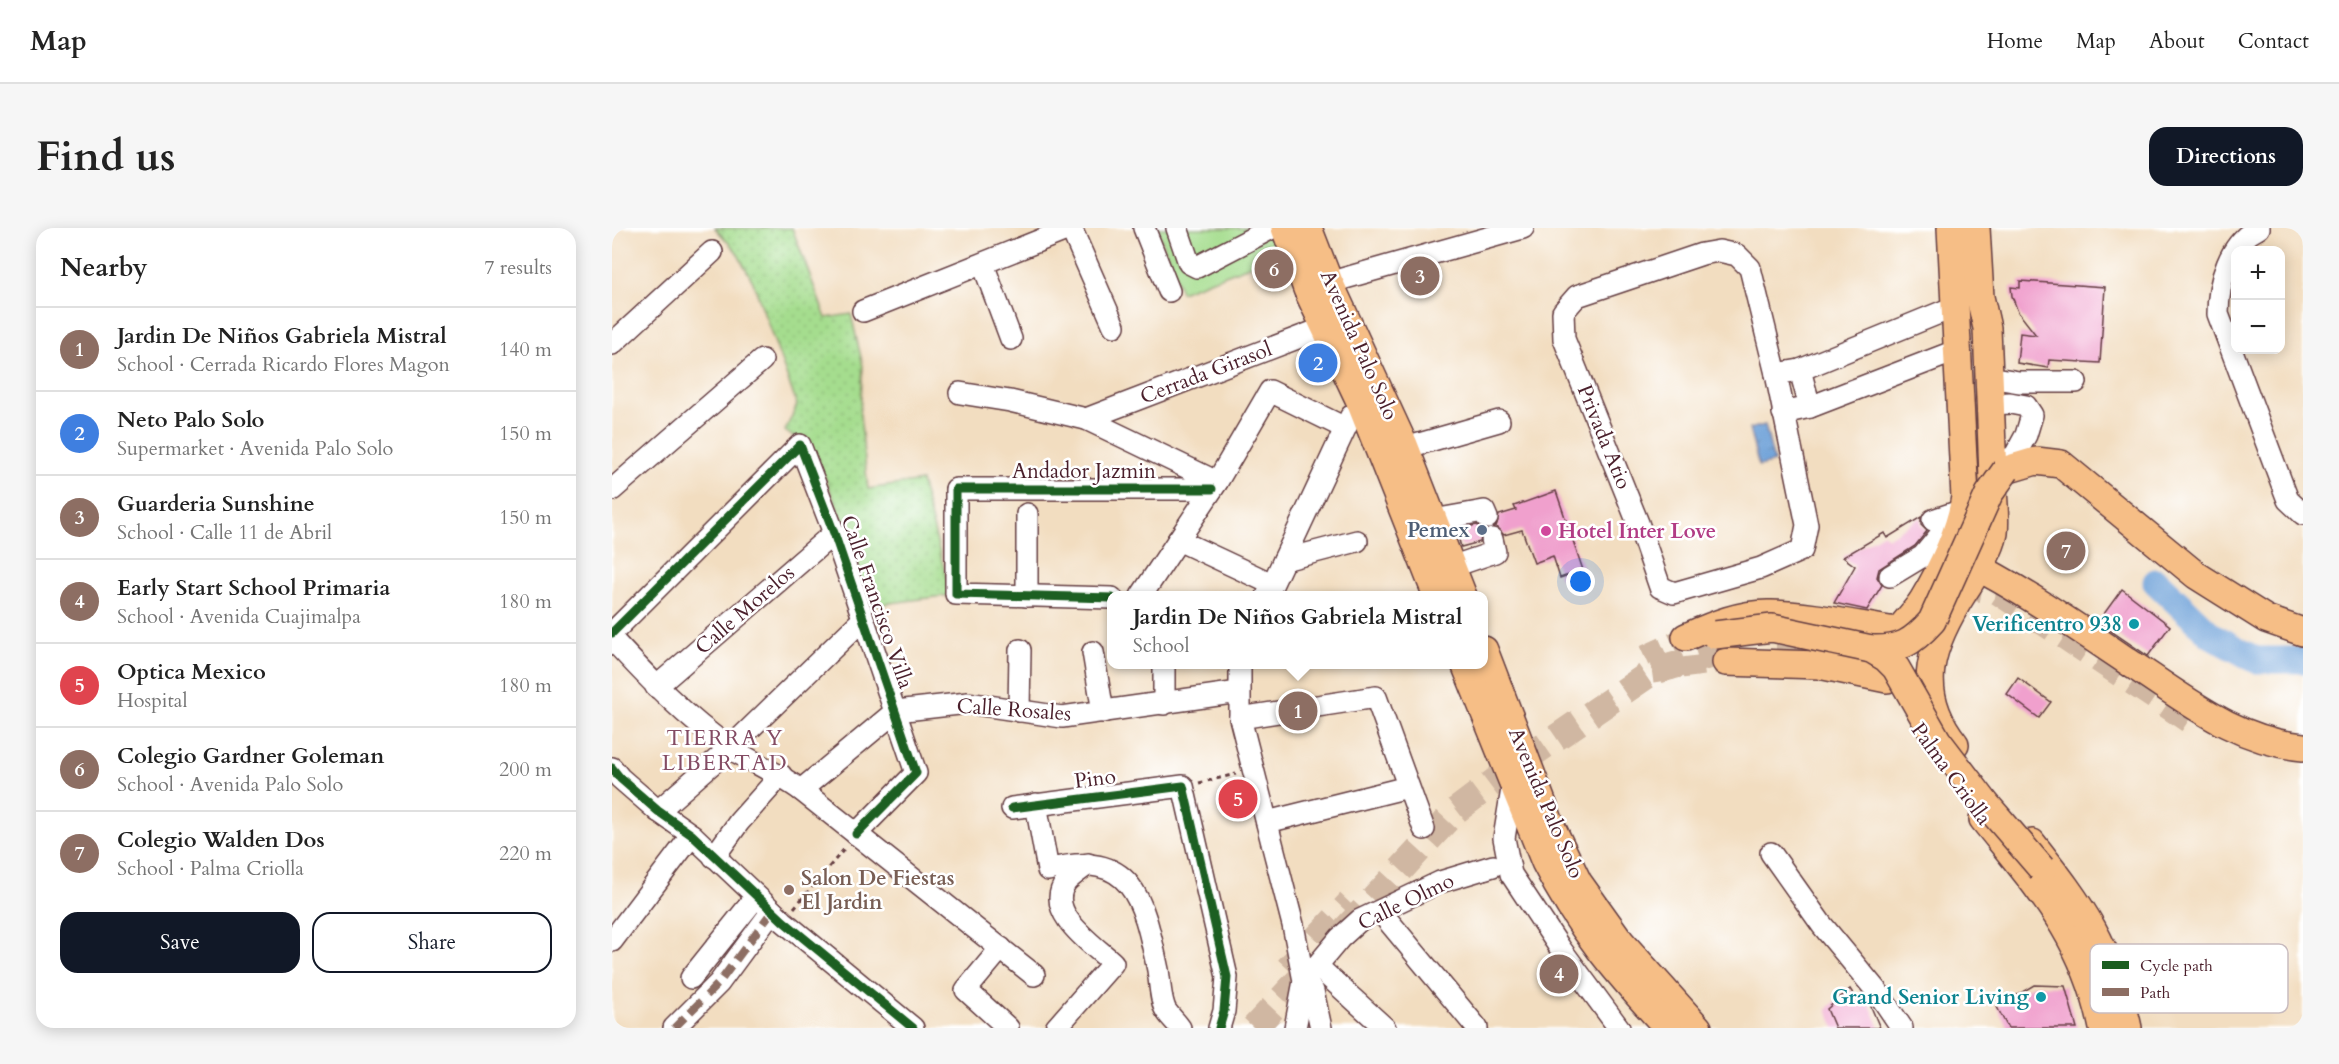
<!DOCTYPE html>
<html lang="en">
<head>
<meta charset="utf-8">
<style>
	body { margin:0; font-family:Cardo,serif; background:#f6f6f6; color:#222 }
	.controls { position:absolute; right:18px; top:18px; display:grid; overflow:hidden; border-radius:12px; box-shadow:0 3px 15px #0003 }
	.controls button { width:54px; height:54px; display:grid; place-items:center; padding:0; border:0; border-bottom:2px solid #e0e0e0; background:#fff; color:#222; font:30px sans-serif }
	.you { position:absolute; left:969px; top:354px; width:21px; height:21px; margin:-15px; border:4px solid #fff; border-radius:50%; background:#1a73e8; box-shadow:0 0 0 9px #1a73e833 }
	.badge { display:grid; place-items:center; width:39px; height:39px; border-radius:50%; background:#111827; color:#fff; font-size:20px; font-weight:700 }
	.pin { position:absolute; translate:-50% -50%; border:3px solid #fff; box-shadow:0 2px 6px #0006 }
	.popup { position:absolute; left:495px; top:363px; width:381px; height:78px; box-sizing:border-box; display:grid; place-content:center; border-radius:12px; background:#fff; filter:drop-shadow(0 2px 4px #0005); font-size:20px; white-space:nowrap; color:#767676 }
	.popup b { font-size:22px; color:#222 }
	.popup::after { content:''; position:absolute; left:50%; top:100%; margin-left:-12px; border:12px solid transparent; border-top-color:#fff }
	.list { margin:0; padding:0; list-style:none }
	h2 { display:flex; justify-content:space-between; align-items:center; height:78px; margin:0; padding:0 24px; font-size:26px }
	h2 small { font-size:20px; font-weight:400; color:#767676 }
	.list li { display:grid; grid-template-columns:39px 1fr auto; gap:18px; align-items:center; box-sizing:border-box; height:84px; padding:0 24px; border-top:2px solid #e0e0e0 }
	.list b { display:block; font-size:22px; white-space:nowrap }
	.list p { margin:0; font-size:20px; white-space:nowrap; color:#767676 }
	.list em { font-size:20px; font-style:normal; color:#767676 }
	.actions { display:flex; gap:12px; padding:18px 24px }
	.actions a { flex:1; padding:14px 0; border:2px solid #111827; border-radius:18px; text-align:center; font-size:21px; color:#111827 }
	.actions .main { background:#111827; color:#fff }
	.map { position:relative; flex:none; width:1691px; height:800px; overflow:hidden; border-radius:18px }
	header { display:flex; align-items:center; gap:36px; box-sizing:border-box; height:84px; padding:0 30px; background:#fff; border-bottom:2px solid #e0e0e0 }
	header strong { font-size:28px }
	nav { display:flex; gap:33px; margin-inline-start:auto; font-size:21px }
	.intro { display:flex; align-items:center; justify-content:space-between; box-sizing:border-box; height:144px; padding:0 36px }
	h1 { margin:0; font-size:42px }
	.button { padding:15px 27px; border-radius:18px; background:#111827; color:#fff; font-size:21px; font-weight:700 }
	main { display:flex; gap:36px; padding:0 36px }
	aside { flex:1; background:#fff; border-radius:18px; box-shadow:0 3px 15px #0003 }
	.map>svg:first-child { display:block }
</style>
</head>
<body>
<header>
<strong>Map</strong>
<nav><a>Home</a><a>Map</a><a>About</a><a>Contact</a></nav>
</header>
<div class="intro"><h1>Find us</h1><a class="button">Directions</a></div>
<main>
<aside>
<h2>Nearby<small>7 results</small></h2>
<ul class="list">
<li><span class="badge" style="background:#8d6e63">1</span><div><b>Jardin De Niños Gabriela Mistral</b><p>School · Cerrada Ricardo Flores Magon</p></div><em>140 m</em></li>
<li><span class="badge" style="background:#3f7fe0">2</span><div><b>Neto Palo Solo</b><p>Supermarket · Avenida Palo Solo</p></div><em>150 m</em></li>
<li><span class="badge" style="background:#8d6e63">3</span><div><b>Guarderia Sunshine</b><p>School · Calle 11 de Abril</p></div><em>150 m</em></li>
<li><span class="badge" style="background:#8d6e63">4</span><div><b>Early Start School Primaria</b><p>School · Avenida Cuajimalpa</p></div><em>180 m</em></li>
<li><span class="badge" style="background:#e0444e">5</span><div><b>Optica Mexico</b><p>Hospital</p></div><em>180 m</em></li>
<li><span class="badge" style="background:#8d6e63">6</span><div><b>Colegio Gardner Goleman</b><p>School · Avenida Palo Solo</p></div><em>200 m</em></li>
<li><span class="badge" style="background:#8d6e63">7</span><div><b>Colegio Walden Dos</b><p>School · Palma Criolla</p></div><em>220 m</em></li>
</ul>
<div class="actions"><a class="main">Save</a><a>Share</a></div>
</aside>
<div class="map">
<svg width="1691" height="800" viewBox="0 0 1691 800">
	<defs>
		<pattern id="grass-dots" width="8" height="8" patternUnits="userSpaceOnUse" patternTransform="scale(1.5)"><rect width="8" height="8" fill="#a5dd8e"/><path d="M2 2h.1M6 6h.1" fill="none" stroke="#90bd7b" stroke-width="1.8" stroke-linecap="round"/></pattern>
		<pattern id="water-ripples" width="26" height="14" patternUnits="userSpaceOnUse" patternTransform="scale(1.5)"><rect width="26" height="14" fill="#6a9fd7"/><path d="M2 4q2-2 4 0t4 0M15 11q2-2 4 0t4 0" fill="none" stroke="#5981af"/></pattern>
	</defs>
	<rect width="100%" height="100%" fill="#fff"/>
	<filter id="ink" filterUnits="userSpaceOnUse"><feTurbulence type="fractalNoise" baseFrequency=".0167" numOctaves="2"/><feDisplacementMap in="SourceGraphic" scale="12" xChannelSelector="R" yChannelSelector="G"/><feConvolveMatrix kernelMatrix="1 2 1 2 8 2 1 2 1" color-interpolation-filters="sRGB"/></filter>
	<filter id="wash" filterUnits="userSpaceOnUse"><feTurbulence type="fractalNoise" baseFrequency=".008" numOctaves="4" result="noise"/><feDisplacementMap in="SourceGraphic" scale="24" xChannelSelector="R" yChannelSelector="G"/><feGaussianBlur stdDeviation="1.35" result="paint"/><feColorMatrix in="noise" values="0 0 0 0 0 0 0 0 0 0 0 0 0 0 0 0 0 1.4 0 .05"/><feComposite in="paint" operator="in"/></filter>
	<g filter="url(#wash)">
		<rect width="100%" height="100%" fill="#f2ddc0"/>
		<path fill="url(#grass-dots)" stroke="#787e5c" stroke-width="1.5" d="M103 0H180L214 90 239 86 251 138 248 186 256 261 309 253 339 367 256 378 226 282 203 224 173 203 185 177 141 54 124 23Z"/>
		<path fill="#a5dd8e" stroke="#787e5c" stroke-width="1.5" d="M545 0H661L671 25 569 64Z"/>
		<path fill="url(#water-ripples)" stroke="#5a5f81" stroke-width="1.5" d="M1153 197 1162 234 1147 238 1137 201Z"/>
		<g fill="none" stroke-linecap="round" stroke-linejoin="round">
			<path stroke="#6a9fd7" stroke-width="27" d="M1544 354 1599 407 1644 432H1691"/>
		</g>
		<g id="blocks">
			<g fill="#f0a0cd">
				<path d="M1408 53 1493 59 1488 135 1437 132 1436 140 1405 135 1408 105 1424 107 1406 84 1400 68 1399 59 1408 60Z"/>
				<path d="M944 263 971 342 948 350 941 328 922 335 910 302 892 307 884 299 887 287 904 282 902 278Z"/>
				<path d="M1309 289V297L1315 303 1303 318 1267 341 1265 349 1270 357 1255 382 1222 375 1243 338 1231 329 1272 305 1275 310Z"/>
				<path d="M865 297 871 302 868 314 849 319 844 301Z"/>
				<path d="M1510 361 1558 398 1536 428 1486 394Z"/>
				<path d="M1406 450 1439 474 1427 490 1395 466Z"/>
				<path d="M1422 757 1453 758 1465 800H1396L1385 779Z"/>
				<path d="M1238 761 1247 775 1257 774 1268 800H1223L1215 781Z"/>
			</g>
		</g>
	</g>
	<g filter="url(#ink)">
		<use href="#blocks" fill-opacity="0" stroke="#633c41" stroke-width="1.5"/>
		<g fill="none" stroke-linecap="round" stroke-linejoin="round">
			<g stroke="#d0b7a2" stroke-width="21" stroke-dasharray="21 10" stroke-linecap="butt">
				<path d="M1032 428 1074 409"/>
				<path d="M1040 444 1114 434"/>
			</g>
			<g stroke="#d0b7a2" stroke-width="27" stroke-dasharray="27 14" stroke-linecap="butt">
				<path d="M1364 177 1369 275"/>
				<path d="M1344 361 1356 358 1387 364 1588 499"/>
				<path d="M1164 421 1226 420"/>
				<path d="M733 702 842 584 903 538 1040 444 1109 424"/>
				<path d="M676 741 738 675"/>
				<path d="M642 800 705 733"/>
			</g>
			<defs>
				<g id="minor">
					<path d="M459 0 502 98"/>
					<path d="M532 0 557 63"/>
					<path d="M565 0 577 35 585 39 660 0"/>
					<path d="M1647 0C1617 14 1606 55 1606 86L1676 272 1691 286"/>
					<path d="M1107 23 1125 27 1138 40 1164 146 1195 297 1190 322 1149 340 1062 365 1048 359 1026 295 952 111 951 84 965 68 1090 26Z"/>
					<path d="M371 36 399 111"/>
					<path d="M705 58 911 0"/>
					<path d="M251 83 459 0"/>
					<path d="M0 116 100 24"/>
					<path d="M1188 142 1198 179"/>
					<path d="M1164 146 1188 142 1342 79"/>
					<path d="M1377 149 1407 154H1464"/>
					<path d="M348 165 398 173 474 191 605 254"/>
					<path d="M1379 176 1398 175 1414 178 1420 187 1414 207 1402 229 1381 235"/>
					<path d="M1171 185 1198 179 1346 122"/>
					<path d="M474 191 714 99"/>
					<path d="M793 220 887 193"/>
					<path d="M0 262 150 132"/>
					<path d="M415 286V368"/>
					<path d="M821 292 872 283 875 290"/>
					<path d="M1321 292 1351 282"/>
					<path d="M566 312 660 356"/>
					<path d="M672 332 745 313"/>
					<path d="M839 339 883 324 880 311"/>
					<path d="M1278 348 1311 328 1329 306 1342 307"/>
					<path d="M529 368 605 254 658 163 733 200"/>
					<path d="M655 368 739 188"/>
					<path d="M500 370 344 366V261H600"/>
					<path d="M0 405 188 217 222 305 304 545 244 606"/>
					<path d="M0 411C36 450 74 490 118 520 142 535 167 546 189 562L422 747"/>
					<path d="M481 424 491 484"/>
					<path d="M552 436V476"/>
					<path d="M628 436V490L681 697 692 753 683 800"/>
					<path d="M44 459 222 305"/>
					<path d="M407 483 408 422"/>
					<path d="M628 490 764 469 812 601"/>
					<path d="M0 540 8 550 46 583 80 607 171 693 301 800"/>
					<path d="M901 555 892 610 899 646 948 720 1007 800"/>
					<path d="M189 562 284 483 356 475 450 489 627 464"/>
					<path d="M424 576 436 642C521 620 531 671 546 742 548 754 548 767 552 778 554 786 564 793 568 800"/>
					<path d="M400 580 571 558 615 749 612 783 607 800"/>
					<path d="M46 583 118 520 251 391"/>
					<path d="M655 594 796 559"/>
					<path d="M1159 625 1210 697 1267 766 1290 800"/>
					<path d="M102 629 127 594 169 547"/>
					<path d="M768 683 865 800"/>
					<path d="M0 713 80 607"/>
					<path d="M389 720 354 762 396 800"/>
					<path d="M705 738 773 800"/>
					<path d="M79 750 144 669"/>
					<path d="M692 753 728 710 748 692 828 654 881 638"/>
					<path d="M692 753 701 763 709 800"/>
					<path d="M62 800 107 755 160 683"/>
					<path d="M444 800 501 735C482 717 431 684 454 654 460 647 470 641 476 636"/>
				</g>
				<g id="major">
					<path d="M673 0 695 61 747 171 825 368"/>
					<path d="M696 0 717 54 792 217 851 368"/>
					<path d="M1394 242 1424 233 1449 236 1584 347 1654 391 1691 404"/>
					<path d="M1350 331C1410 361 1465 399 1521 437 1575 472 1624 513 1691 519"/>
					<path d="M1074 409C1101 397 1129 385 1159 386 1199 387 1244 397 1284 403"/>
					<path d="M872 422 940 600 966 654 1009 714 1086 800"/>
					<path d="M1114 434 1207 437 1275 451"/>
					<path d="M853 436 933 634C966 700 1006 746 1056 800"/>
					<path d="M1275 438C1274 406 1296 396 1311 372 1329 342 1348 304 1353 269L1339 0"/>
					<path d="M1343 516C1300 462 1319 415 1353 362 1363 346 1378 325 1382 305 1384 290 1381 271 1381 255 1380 204 1377 152 1375 100L1368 69 1364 0"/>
					<path d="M1371 591C1427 661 1472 708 1491 800"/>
					<path d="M1420 615C1471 680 1498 717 1516 800"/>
				</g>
			</defs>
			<use href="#minor" stroke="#633c41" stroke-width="24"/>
			<use href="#major" stroke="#633c41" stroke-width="30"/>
			<g stroke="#633c41" stroke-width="3" stroke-dasharray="4.5 4.5" stroke-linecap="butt">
				<path d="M587 555 624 546"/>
				<path d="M182 680 234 619"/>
			</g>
			<use href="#minor" stroke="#fff" stroke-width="21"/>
			<use href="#major" stroke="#f6be86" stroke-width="27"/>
			<defs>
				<g id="major-bridge">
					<path d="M1103 407 1160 400 1259 421 1274 430 1284 440 1325 512 1374 576 1430 641"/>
					<path d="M1259 421C1289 422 1300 415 1320 393L1377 266 1394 242"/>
				</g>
			</defs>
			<use href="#major-bridge" stroke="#633c41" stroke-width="30" stroke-linecap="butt"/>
			<use href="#major-bridge" stroke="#f6be86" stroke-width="27"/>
			<path stroke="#8d6e63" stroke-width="8" stroke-dasharray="15 8" stroke-linecap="butt" d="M62 800 107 755 160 683"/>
			<defs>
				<g id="cycleway">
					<path d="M500 370 344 366V261H600"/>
					<path d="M0 405 188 217 222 305 304 545 244 606"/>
					<path d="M0 540 8 550 46 583 80 607 171 693 301 800"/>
					<path d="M400 580 571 558 615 749 612 783 607 800"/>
				</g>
			</defs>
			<use href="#cycleway" stroke="#fff" stroke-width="13"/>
			<use href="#cycleway" stroke="#1b5e20" stroke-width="9"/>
		</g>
	</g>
	<circle fill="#5c6f8a" stroke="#fff" stroke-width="2" cx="870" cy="302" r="6"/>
	<circle fill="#d1479c" stroke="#fff" stroke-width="2" cx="934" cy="303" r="6"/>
	<g fill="#0f9aa8" stroke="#fff" stroke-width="2">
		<circle cx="1522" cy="396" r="6"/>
		<circle cx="1429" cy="769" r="6"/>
	</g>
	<circle fill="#8d6e63" stroke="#fff" stroke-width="2" cx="177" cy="662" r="6"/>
	<g text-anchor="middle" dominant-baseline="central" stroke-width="5" stroke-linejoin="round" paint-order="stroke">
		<g font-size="21" fill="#4a1f2b" stroke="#fff">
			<text transform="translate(747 117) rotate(66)">Avenida Palo Solo</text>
			<text transform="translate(594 145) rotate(-21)">Cerrada Girasol</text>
			<text transform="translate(992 209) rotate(68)">Privada Atio</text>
			<text x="472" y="243">Andador Jazmin</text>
			<text transform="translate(265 374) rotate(71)">Calle Francisco Villa</text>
			<text transform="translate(133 382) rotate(-41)">Calle Morelos</text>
			<text transform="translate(402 482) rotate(4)">Calle Rosales</text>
			<text transform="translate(1339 546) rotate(54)">Palma Criolla</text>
			<text transform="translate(483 551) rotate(-7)">Pino</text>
			<text transform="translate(934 575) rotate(67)">Avenida Palo Solo</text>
			<text transform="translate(794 674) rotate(-26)">Calle Olmo</text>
		</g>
		<g font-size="21" font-weight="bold" fill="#4e5e75" stroke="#fff" text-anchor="end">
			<text x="858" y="302">Pemex</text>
		</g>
		<g font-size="21" font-weight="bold" fill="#b23c85" stroke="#fff" text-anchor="start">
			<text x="946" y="303">Hotel Inter Love</text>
		</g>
		<g font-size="21" font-weight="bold" fill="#0d838f" stroke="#fff" text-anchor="end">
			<text x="1510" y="396">Verificentro 938</text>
			<text x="1417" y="769">Grand Senior Living</text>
		</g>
		<g font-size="21" font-weight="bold" fill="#785e54" stroke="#fff" text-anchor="start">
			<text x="189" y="650">Salon De Fiestas<tspan x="189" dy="24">El Jardin</tspan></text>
		</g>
		<g font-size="22" letter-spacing="1.5" fill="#844c64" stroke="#fff">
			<text x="113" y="510">TIERRA Y<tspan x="113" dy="25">LIBERTAD</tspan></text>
		</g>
	</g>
	<rect x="1478" y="716" width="198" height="69" rx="9" fill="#fff" stroke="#c9bcbf" stroke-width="1.5"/>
	<rect x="1490" y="733" width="27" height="8" fill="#1b5e20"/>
	<rect x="1490" y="760" width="27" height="8" fill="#8d6e63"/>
	<g font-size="16" fill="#4a1f2b">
		<text x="1528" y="743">Cycle path</text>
		<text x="1528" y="770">Path</text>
	</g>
</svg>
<div class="controls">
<button>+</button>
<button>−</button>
</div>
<div class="you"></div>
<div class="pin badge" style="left:686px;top:483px;background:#8d6e63">1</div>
<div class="popup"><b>Jardin De Niños Gabriela Mistral</b>School</div>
<div class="pin badge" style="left:706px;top:135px;background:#3f7fe0">2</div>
<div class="pin badge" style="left:808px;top:48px;background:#8d6e63">3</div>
<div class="pin badge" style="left:947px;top:746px;background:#8d6e63">4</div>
<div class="pin badge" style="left:626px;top:571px;background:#e0444e">5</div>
<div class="pin badge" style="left:662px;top:41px;background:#8d6e63">6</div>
<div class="pin badge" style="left:1454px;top:323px;background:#8d6e63">7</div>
</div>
</main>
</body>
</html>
